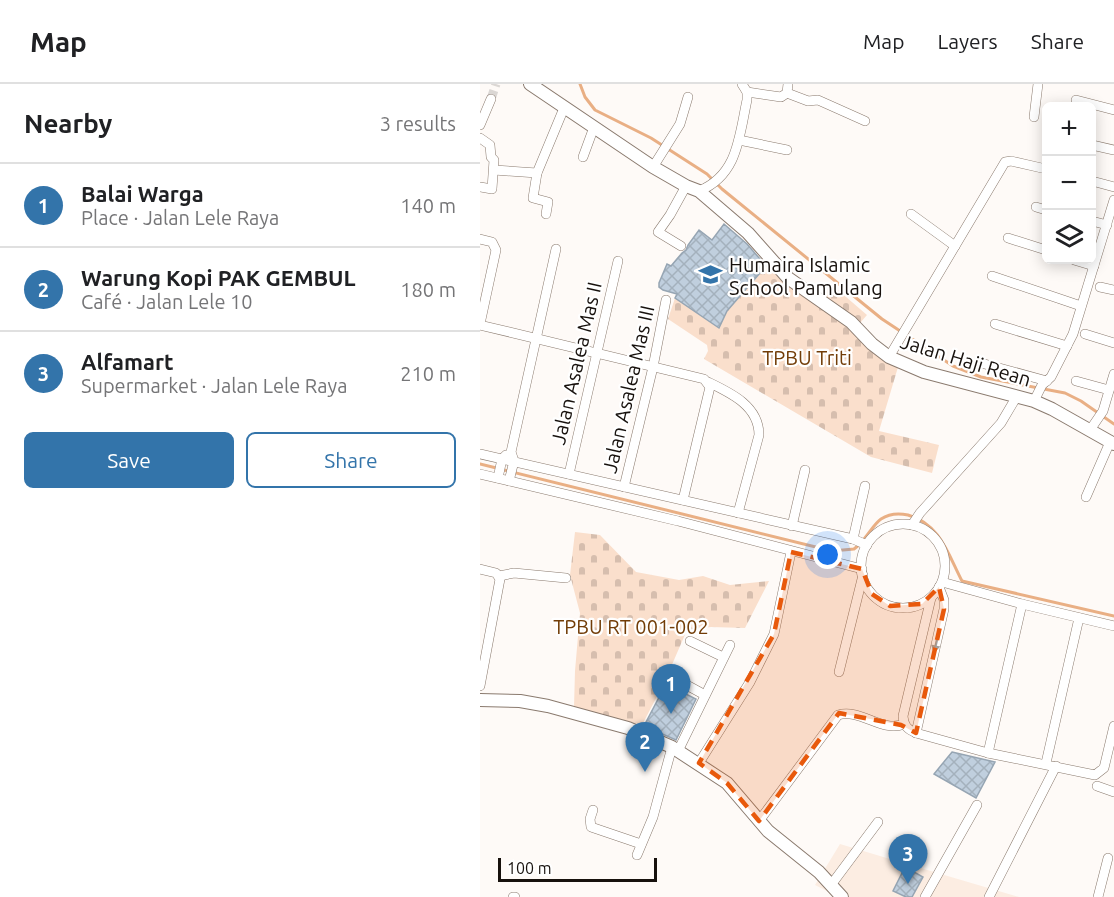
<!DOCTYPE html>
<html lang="en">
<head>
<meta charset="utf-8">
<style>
	body { margin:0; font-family:Ubuntu,sans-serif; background:#f6f6f6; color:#202124 }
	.controls { position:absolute; right:18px; top:18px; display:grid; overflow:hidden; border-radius:9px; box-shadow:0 3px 15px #0003 }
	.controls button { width:54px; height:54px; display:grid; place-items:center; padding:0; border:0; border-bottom:2px solid #e0e0e0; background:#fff; color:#202124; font:30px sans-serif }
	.scale { position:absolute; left:18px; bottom:15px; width:159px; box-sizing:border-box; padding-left:6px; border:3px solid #17110d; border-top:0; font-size:16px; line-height:21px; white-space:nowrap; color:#17110d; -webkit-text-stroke:4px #fff; paint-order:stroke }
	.you { position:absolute; left:348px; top:471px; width:21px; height:21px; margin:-15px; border:4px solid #fff; border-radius:50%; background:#1a73e8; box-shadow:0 0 0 9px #1a73e833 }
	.badge { display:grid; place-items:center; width:39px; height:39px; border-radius:50%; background:#3374aa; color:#fff; font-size:20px; font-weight:700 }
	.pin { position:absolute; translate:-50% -50px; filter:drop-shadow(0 2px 3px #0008) }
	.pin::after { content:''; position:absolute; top:32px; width:21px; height:18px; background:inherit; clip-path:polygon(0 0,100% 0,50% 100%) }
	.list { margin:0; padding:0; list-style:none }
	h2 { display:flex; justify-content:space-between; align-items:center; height:78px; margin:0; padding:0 24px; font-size:26px }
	h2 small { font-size:20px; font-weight:400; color:#757577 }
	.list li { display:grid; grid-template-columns:39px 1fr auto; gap:18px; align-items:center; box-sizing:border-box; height:84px; padding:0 24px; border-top:2px solid #e0e0e0 }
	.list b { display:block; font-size:22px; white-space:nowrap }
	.list p { margin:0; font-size:20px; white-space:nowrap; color:#757577 }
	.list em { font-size:20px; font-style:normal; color:#757577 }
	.actions { display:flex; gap:12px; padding:18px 24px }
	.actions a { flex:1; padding:14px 0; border:2px solid #3374aa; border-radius:9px; text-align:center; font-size:21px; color:#3374aa }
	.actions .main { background:#3374aa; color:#fff }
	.icon { flex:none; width:33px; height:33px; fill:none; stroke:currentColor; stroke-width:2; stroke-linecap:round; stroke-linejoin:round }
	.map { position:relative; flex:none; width:634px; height:813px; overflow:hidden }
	header { display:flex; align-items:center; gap:36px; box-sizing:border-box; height:84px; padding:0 30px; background:#fff; border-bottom:2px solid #e0e0e0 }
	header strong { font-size:28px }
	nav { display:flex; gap:33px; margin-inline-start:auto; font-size:21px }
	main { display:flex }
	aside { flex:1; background:#fff }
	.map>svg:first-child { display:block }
</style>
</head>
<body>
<header>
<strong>Map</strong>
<nav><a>Map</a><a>Layers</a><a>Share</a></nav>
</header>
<main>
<aside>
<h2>Nearby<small>3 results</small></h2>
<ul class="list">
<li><span class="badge">1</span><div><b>Balai Warga</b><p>Place · Jalan Lele Raya</p></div><em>140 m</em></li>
<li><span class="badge">2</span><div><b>Warung Kopi PAK GEMBUL</b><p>Café · Jalan Lele 10</p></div><em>180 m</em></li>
<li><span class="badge">3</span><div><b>Alfamart</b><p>Supermarket · Jalan Lele Raya</p></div><em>210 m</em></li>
</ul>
<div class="actions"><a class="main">Save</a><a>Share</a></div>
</aside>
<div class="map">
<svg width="634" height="813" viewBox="0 0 634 813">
	<defs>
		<pattern id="cemetery-stones" width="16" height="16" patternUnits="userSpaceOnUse" patternTransform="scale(1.5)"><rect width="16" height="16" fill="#fadfcc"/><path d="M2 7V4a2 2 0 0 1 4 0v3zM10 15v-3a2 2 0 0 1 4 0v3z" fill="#d6beae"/></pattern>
		<pattern id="building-cross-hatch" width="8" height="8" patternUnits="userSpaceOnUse" patternTransform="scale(1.5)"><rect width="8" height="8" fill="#c0cfde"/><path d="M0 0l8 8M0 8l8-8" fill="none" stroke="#a4b1bd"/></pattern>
	</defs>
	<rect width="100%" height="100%" fill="#fefaf7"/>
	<path fill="#fcede2" d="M360 760 410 775 539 813H359L335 801Z"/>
	<g fill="url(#cemetery-stones)">
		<path d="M288 181 336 220 351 200 387 231 373 247 418 283 399 347 459 361 452 389 391 373 224 275 228 267 227 261 188 235 195 214 239 244 247 227Z"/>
		<path d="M95 448 120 451 156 488 199 496 223 492 250 501 289 497 265 544 231 543 207 546 184 599 162 641 94 623 95 587 100 529 90 491Z"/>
	</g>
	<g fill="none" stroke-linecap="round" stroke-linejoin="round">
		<g stroke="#e9af84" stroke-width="3">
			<path d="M100 0 105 13 115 26 171 54 227 90 242 105 402 235 473 282 501 293 585 309 601 317 634 340"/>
			<path d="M0 380 352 467 374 465 379 461"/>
			<path d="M383 456C389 450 394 440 401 435 410 429 419 429 428 431 460 440 468 470 482 497L634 532"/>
		</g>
	</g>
	<g fill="url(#building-cross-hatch)" stroke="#96a5b3" stroke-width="1.5">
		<path d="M244 140 267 160 286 182 247 227 239 244 195 214 197 210 183 206 179 203V199L187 180 191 182 202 169 206 166 208 161 219 146 232 156Z"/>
		<path d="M186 600 216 615 196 656 164 642Z"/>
		<path d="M472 668 515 678 496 714 454 690Z"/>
		<path d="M425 783 443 793 432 813H426L413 807Z"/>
	</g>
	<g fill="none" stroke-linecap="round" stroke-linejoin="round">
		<path stroke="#dbd7d4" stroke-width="9" stroke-dasharray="9 4.5" stroke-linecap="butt" d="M11 15 16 0"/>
		<defs>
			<g id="minor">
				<path d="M267 8 301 13 307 9 308 0"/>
				<path d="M307 9 328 17 338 16 385 37"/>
				<path d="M596 16 634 26"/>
				<path d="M554 33 558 0"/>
				<path d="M0 41 11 15"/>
				<path d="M0 54 10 61 11 73 14 76 12 105 0 103"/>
				<path d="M259 56 307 66"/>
				<path d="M612 61 634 66"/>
				<path d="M103 73 114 43"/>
				<path d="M173 83 200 40 208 13"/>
				<path d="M14 86 57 89"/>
				<path d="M612 97 634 103"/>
				<path d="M219 107C258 91 259 53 267 16V8L262 0"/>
				<path d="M556 123 566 126"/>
				<path d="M66 130 68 118 53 114 57 89 84 24"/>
				<path d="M431 130 475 162"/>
				<path d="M612 137 627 141"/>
				<path d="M528 154 566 166"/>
				<path d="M0 155 12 158 16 166 0 240"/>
				<path d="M201 162 178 148 190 131 206 102"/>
				<path d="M594 176 614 182"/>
				<path d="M512 192 601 222"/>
				<path d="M620 203 634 206"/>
				<path d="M515 240 587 262"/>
				<path d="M0 241 224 295 230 303 203 416"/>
				<path d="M605 250 634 259"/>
				<path d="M409 273 525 78 531 77 566 85"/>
				<path d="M501 279 567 297"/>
				<path d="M596 297 629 306"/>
				<path d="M228 298C251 309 279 322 279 351L258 429"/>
				<path d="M554 317 562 301 571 293 593 250 634 116"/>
				<path d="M610 346 623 327 634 290"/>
				<path d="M0 370 373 455 387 461"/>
				<path d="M0 390 198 437 382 485"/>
				<path d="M89 390 138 177"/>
				<path d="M18 394 22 375 26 371"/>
				<path d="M29 397 34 377 31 368 76 165"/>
				<path d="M144 403 173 283 186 216"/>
				<path d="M606 413 630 358"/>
				<circle cx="423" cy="482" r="42"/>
				<path d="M432 441 440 429 521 339 537 312"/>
				<path d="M312 442 325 386"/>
				<path d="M373 455 385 402"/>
				<path d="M0 485 16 489 20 495 0 602"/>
				<path d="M19 492 34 489 86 494"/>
				<path d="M462 498 542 520 634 542"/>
				<path d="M451 514 423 632C424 642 427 645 436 649L508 669 615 691 624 684 634 642"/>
				<path d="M210 557 243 573"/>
				<path d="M359 588 383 491"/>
				<path d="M192 593 225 611"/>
				<path d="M436 649 464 525V516L459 503"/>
				<path d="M198 667 250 561"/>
				<path d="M508 669 542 520"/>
				<path d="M219 679 270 598 294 550 311 468"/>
				<path d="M566 679 599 534"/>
				<path d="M617 702 634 708"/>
				<path d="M113 726 110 735 111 743 161 760"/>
				<path d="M279 737 358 631C380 624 402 649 424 640"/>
				<path d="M157 771 173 733 192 663"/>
				<path d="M351 801 398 738"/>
				<path d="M33 813H35"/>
				<path d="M445 813 497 721"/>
				<path d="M509 813 576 682"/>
				<path d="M618 813 628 774"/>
			</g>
			<g id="tertiary">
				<path d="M50 0 173 83 206 102 219 107 268 149 308 194 371 238 392 260 409 273 444 288 554 317 572 325 634 360"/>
				<path d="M0 616 40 617 68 622 148 644 192 663 247 699 288 747 339 788 362 813"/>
			</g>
		</defs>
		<use href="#minor" stroke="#8a7a6e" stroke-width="10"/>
		<use href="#tertiary" stroke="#8a7a6e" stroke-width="14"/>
		<use href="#minor" stroke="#fff" stroke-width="9"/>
		<use href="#tertiary" stroke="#fff" stroke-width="12"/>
	</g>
	<defs><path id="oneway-solid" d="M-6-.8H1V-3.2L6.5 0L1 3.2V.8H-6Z" transform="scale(1.5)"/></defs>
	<use fill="#a2a09e" href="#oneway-solid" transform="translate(456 560) rotate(103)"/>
	<path fill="#e8590c" fill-opacity="0.2" stroke="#e8590c" stroke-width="4.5" stroke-dasharray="12 8" stroke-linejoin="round" d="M311 468 382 485 392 510 410 522 442 520 459 503 464 525 436 649 421 641 359 629 279 737 247 699 219 679 294 550Z"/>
	<defs>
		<symbol id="school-bare" viewBox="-9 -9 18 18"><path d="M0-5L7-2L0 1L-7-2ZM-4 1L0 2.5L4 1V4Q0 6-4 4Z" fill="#3374aa" stroke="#fff" stroke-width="2.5" paint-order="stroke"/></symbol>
	</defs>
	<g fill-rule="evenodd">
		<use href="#school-bare" x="214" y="174" width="33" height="33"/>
	</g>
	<g text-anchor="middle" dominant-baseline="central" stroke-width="4.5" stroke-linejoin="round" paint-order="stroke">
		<g font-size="20" fill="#17110d" stroke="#fff" text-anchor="start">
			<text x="249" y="180">Humaira Islamic<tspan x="249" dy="23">School Pamulang</tspan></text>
		</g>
		<g font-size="20" fill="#723d08" stroke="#fff">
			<text x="327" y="273">TPBU Triti</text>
			<text x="151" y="542">TPBU RT 001-002</text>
		</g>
		<g font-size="20" fill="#17110d" stroke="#fff">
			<text transform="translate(486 276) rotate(17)">Jalan Haji Rean</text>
			<text transform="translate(96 279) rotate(-77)">Jalan Asalea Mas II</text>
			<text transform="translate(148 305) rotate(-77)">Jalan Asalea Mas III</text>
		</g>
	</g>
</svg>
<div class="controls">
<button>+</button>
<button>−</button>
<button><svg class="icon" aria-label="layers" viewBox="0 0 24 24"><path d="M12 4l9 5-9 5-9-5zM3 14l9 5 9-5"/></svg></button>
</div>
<div class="scale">100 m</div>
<div class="you"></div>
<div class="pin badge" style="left:191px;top:630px">1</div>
<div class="pin badge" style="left:165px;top:688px">2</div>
<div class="pin badge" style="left:428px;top:800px">3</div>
</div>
</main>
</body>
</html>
